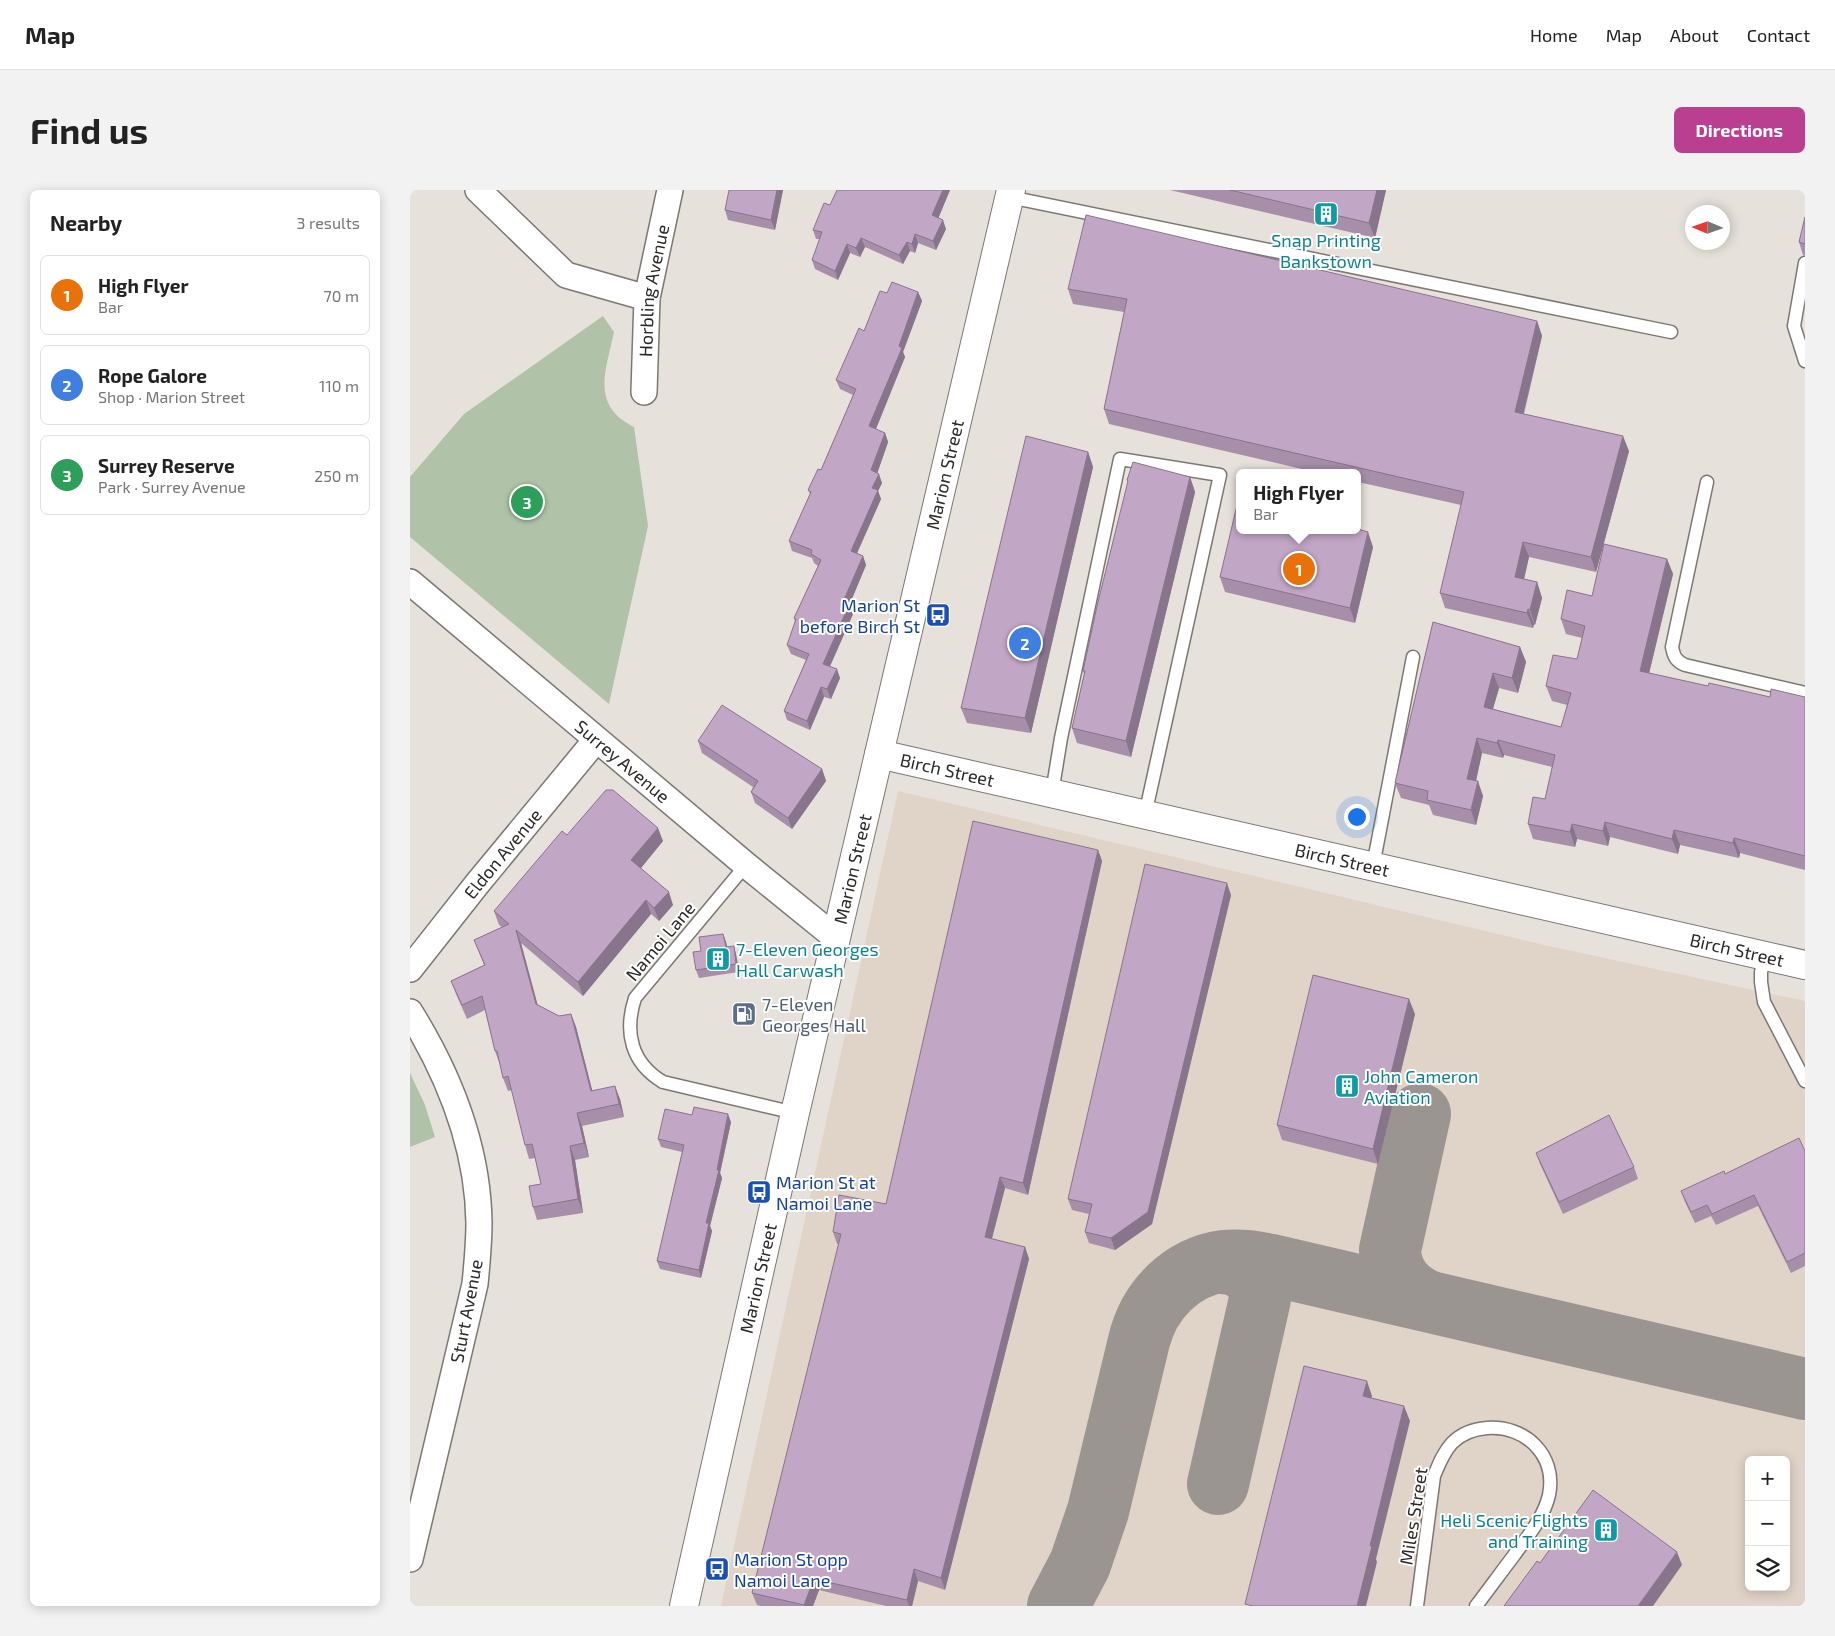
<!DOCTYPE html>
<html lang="en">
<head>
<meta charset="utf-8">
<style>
	body { margin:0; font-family:"Exo 2",sans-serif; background:#f2f2f2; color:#222 }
	.controls { position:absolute; right:15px; bottom:15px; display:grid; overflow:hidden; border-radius:8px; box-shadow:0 2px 12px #0003 }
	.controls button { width:45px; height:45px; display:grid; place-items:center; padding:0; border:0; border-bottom:1px solid #e0e0e0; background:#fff; color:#222; font:25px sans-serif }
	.compass { position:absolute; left:1275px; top:15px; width:45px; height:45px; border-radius:50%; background:#fff; box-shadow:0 2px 12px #0003; rotate:272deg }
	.you { position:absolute; left:946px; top:626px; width:18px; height:18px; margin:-12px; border:4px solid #fff; border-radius:50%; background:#1a73e8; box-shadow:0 0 0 8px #1a73e833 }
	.badge { display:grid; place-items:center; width:32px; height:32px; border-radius:50%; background:#ba3f90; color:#fff; font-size:16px; font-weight:700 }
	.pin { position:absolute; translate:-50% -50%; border:2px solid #fff; box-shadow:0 1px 5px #0006 }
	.popup { position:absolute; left:826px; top:279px; width:125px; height:65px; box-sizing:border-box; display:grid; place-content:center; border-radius:8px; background:#fff; filter:drop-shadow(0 1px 4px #0005); font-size:16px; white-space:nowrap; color:#767676 }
	.popup b { font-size:19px; color:#222 }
	.popup::after { content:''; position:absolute; left:50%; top:100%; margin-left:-10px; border:10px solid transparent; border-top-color:#fff }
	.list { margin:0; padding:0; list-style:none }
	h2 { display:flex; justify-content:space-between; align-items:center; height:65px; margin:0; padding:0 20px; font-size:21px }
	h2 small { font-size:16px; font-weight:400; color:#767676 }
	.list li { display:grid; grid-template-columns:32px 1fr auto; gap:15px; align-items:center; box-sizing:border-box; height:80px; margin:0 10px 10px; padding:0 10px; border:1px solid #e0e0e0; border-radius:8px }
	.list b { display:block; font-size:19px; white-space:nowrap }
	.list p { margin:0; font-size:16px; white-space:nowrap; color:#767676 }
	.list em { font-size:16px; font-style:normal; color:#767676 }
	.icon { flex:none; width:28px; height:28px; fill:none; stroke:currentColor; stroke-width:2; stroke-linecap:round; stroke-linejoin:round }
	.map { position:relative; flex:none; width:1395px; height:1416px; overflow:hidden; border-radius:8px }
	header { display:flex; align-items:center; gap:30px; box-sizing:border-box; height:70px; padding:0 25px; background:#fff; border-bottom:1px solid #e0e0e0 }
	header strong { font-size:24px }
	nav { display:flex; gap:28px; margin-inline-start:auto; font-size:18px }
	.intro { display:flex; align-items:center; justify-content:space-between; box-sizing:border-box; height:120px; padding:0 30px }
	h1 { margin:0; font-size:35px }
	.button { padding:12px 22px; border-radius:8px; background:#ba3f90; color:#fff; font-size:18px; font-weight:700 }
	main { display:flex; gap:30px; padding:0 30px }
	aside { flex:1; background:#fff; border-radius:8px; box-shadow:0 2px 12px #0003 }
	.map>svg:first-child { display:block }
</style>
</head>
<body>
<header>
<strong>Map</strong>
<nav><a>Home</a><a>Map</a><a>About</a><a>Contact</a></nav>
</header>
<div class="intro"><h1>Find us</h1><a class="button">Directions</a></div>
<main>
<aside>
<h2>Nearby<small>3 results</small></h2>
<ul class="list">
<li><span class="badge" style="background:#e8710a">1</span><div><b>High Flyer</b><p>Bar</p></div><em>70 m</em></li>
<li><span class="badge" style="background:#3f7fe0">2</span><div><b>Rope Galore</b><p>Shop · Marion Street</p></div><em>110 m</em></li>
<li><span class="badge" style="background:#2e9e5b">3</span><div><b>Surrey Reserve</b><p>Park · Surrey Avenue</p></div><em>250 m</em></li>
</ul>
</aside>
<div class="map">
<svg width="1395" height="1416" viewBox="0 0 1395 1416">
	<rect width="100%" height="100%" fill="#e7e1db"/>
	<path fill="#e0d3c8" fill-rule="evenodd" d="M488 601 1134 755 1395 811V1416H311ZM1339 1270H1376V1397H1339Z"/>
	<g fill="#b0c3a8">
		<path d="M193 126 204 142C196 181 180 215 224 237L238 336 199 514 0 347V287L54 224Z"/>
		<path d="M0 883 15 915 25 947 0 957Z"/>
	</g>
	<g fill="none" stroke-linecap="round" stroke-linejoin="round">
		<g stroke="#9a9591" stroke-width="62">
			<path d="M1010 924 980 1060C981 1084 994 1100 1015 1110"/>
			<path d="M807 1073C830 1072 849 1084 850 1109L808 1294"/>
			<path d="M648 1416 670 1374 688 1321 729 1151C739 1110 771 1077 814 1071 830 1069 846 1072 861 1075L1395 1199"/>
		</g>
		<defs>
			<g id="lane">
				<path d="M599 7 1261 142"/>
				<path d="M1395 73 1384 136 1395 171"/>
				<path d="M1297 292 1262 457C1264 467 1266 471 1275 475L1395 503"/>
				<path d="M642 603 651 548 710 269 810 285 735 625"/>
				<path d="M336 675 225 808C214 842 221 873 253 892L385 923"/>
				<path d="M963 676 1003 467"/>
				<path d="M1355 766 1351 782V792L1354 812 1395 891"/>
				<path d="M1007 1416 1024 1286C1029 1274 1033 1263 1042 1253 1051 1244 1064 1239 1077 1238 1115 1235 1147 1265 1139 1305 1134 1327 1118 1346 1105 1364 1092 1381 1079 1399 1066 1416"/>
			</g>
			<g id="street">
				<path d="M68 0 156 85 237 108"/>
				<path id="s1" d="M234 202 237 108 260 0"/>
				<path id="s2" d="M0 392 336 675 426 748"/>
				<path id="s3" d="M0 779 67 694 186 550"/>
				<path d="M0 822C39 885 68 957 69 1033 69 1054 67 1074 65 1094L0 1369"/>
			</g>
			<g id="secondary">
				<path id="s4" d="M469 564 1395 775"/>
				<path id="s5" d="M274 1416 385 923 601 0"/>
			</g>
		</defs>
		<use href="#lane" stroke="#7d7772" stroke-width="15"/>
		<use href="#street" stroke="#7d7772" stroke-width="28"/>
		<use href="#secondary" stroke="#7d7772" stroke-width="30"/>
		<use href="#lane" stroke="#fff" stroke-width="12"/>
		<use href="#street" stroke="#fff" stroke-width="25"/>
		<use href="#secondary" stroke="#fff" stroke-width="28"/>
	</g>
	<g fill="#a78faa">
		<path d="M373 0 365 40 318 30 315 20Z"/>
		<path d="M540 0 528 28 536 39 526 60 508 53 505 63 500 61 493 74 455 57 450 67 440 63 428 90 405 79 402 70 410 49H406L403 40 420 15Z"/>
		<path d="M760 0H976L965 48Z"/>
		<path d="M1395 27V66L1393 65 1389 52Z"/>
		<path d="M658 99 1127 131 1132 146 1114 224 1219 261 1186 382 1119 367 1114 389 1127 392 1132 408 1125 435 1124 434 1123 438 1035 418 1030 403 1051 315 948 292V283H909L699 234 694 219 714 122 663 114Z"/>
		<path d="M508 102 512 111 493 162 495 167 466 239 475 243 478 252 467 283 472 293 468 301 471 309 447 363 453 366 456 375 439 415 443 424 420 476 430 488 421 509 414 507 400 540 377 530 374 521 396 470 381 464 377 455 385 432 384 428 408 376 404 373 402 368 382 361 379 351 400 304 398 300 411 280 443 205 430 199 426 190 477 103Z"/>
		<path d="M678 262 683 277 621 543 557 533 551 518Z"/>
		<path d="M780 287 785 302 721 567 667 553 662 538 674 484 673 481 718 293 717 290Z"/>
		<path d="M963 357 945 433 815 402 810 387Z"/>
		<path d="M1257 369 1263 384 1239 483 1298 496 1360 507H1395V680L1330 663 1329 668 1270 655 1268 664 1200 647 1198 656 1167 649 1165 657 1123 649 1118 634 1135 609 1142 577 1094 565 1093 568 1072 563 1066 591 1073 606 1066 635 1023 625 1019 615 991 608 985 593 1023 432 1110 457 1116 472 1108 503 1089 498 1083 519 1151 537 1157 515 1142 511 1136 496 1167 469 1172 448 1156 444 1151 429 1182 406Z"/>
		<path d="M288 551 412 579 416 591 382 639 345 613 341 602 343 597 292 563Z"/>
		<path d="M253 651 231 678 263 715 249 731 241 724 173 806 111 753 127 815 149 826 161 824 166 837 182 901 210 909 214 927 172 936 179 967 165 970 173 1023 127 1030 123 1017 131 994 125 968 119 969 115 955 102 900 98 901 93 888 90 875 85 861 75 820 57 829 46 804 41 791 74 775 64 750 92 737 89 735 84 721Z"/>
		<path d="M688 660 692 671 618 1005 595 998 582 1049 615 1057 619 1069 535 1400 508 1391 502 1416H476L409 1400 403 1416H351L347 1415 342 1403 429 1054H427L423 1042 476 1014Z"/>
		<path d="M821 705 742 1034 705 1060 679 1053 675 1042 679 1024 662 1020 658 1009Z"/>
		<path d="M313 744 316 752 317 757 326 764 329 782 289 788 286 780 291 761Z"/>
		<path d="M1005 824 968 974 872 950 867 935Z"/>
		<path d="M282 925 321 932 310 983 312 988 300 1036 302 1041 291 1088 250 1079 247 1071 272 962 251 957 248 949Z"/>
		<path d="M1395 961V1076L1381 1083 1348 1016 1306 1035 1301 1026 1285 1033 1275 1012 1271 1001 1315 984Z"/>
		<path d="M1126 963 1224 977 1228 989 1153 1024 1130 974Z"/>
	</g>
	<g fill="#88748b">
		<path d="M367 0H373L365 40 361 30Z"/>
		<path d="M533 0H540L526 34 522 25Z"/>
		<path d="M967 0H976L965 48 959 33Z"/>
		<path d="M533 30 536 39 526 60 523 51Z"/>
		<path d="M505 44 508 53 505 63 502 54Z"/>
		<path d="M451 48 455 57 450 67 446 58Z"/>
		<path d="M497 52 500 61 493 74 489 65Z"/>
		<path d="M437 54 440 63 428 90 425 81Z"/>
		<path d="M508 102 512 111 493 162 495 167 463 246 459 236Z"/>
		<path d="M1127 131 1132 146 1110 237 1105 222Z"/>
		<path d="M475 243 478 252 465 290 461 280Z"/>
		<path d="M1213 246 1219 261 1186 382 1181 367Z"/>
		<path d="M678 262 683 277 621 543 615 528Z"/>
		<path d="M469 284 472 293 468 301 471 309 444 370 441 361 462 298Z"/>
		<path d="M780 287 785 302 721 567 716 551Z"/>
		<path d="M958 342 963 357 945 433 940 418Z"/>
		<path d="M1113 352 1119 367 1111 402 1105 387Z"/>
		<path d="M453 366 456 375 437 421 433 412Z"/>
		<path d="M1257 369 1263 384 1236 496 1230 481Z"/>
		<path d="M1127 392 1132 408 1125 435 1120 420Z"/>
		<path d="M439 415 443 424 417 483 413 474Z"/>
		<path d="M1118 419 1124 434 1123 438 1117 423Z"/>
		<path d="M1110 457 1116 472 1108 503 1102 488Z"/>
		<path d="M427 479 430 488 421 509 417 499Z"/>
		<path d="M1083 483 1089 498 1079 532 1074 517Z"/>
		<path d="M411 497 414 507 400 540 397 531Z"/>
		<path d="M1067 548 1072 563 1063 604 1057 589Z"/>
		<path d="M1088 550 1094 565 1093 568 1087 553Z"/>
		<path d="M412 579 416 591 382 639 378 628Z"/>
		<path d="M1068 591 1073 606 1066 635 1061 620Z"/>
		<path d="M1195 632 1200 647 1198 656 1193 641Z"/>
		<path d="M1162 634 1167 649 1165 657 1160 642Z"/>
		<path d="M248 638 253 651 226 684 221 670Z"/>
		<path d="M1264 640 1270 655 1268 664 1262 649Z"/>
		<path d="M1324 648 1330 663 1329 668 1323 653Z"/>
		<path d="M688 660 692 671 618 1005 613 993Z"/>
		<path d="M817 693 821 705 742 1034 705 1060 701 1048Z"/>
		<path d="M259 702 263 715 249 731 244 718Z"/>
		<path d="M236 710 241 724 173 806 168 792Z"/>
		<path d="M106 740 111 753 131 827 126 814Z"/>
		<path d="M313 744 316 752 319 765 316 757Z"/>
		<path d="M324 756 326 764 329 782 326 774Z"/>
		<path d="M999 809 1005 824 968 974 963 959Z"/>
		<path d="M161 824 166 837 186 915 181 901Z"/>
		<path d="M205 896 210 909 214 927 209 914Z"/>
		<path d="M167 923 172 936 179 967 174 953Z"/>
		<path d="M318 924 321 932 310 983 312 988 300 1036 302 1041 291 1088 289 1080 296 1033Z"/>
		<path d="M160 956 165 970 173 1023 168 1009Z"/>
		<path d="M590 987 595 998 579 1059 575 1047Z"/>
		<path d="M615 1057 619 1069 535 1400 531 1388Z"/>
		<path d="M957 1191 962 1206 959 1221 953 1206Z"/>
		<path d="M994 1216 1000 1231 966 1369 967 1372 956 1416H947L960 1356Z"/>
		<path d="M1267 1362 1272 1375 1243 1416H1228Z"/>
		<path d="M504 1379 508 1391 502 1416H499L497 1410Z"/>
		<path d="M404 1389 409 1400 403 1416H395L394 1415Z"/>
	</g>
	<g fill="#c2a6c6" stroke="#88748b">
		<path d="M319 0H367L361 30 315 20Z"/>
		<path d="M427 0H533L522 25 533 30 523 51 505 44 502 54 497 52 489 65 451 48 446 58 437 54 425 81 402 70 412 42 403 40 414 13 420 15Z"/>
		<path d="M820 0H967L959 33Z"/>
		<path d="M676 25 1127 131 1105 222 1213 246 1181 367 1113 352 1105 387 1127 392 1120 420 1118 419 1117 423 1030 403 1054 302 694 219 717 109 658 99Z"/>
		<path d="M1395 27V54L1389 52Z"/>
		<path d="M482 92 508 102 489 156 492 158 459 236 475 243 461 280 469 284 462 298 468 300 441 361 453 366 433 412 439 415 413 474 427 479 417 499 411 497 397 531 374 521 399 464 377 455 386 429 384 428 411 370 401 364 402 360 379 351 401 302 398 300 408 279 411 280 446 199 426 190 449 138 454 141 470 101 477 103Z"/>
		<path d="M616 246 678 262 615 528 551 518Z"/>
		<path d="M723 272 780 287 716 551 662 538 675 481H673L687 416 718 291 717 290Z"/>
		<path d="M828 311H830V340H948V339L958 342 940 418 810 387Z"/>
		<path d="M1194 354 1257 369 1230 481 1298 496 1299 493 1360 507 1361 499 1395 507V666L1324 648 1323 653 1264 640 1262 649 1195 632 1193 641 1162 634 1160 642 1118 634 1123 607 1135 609 1145 565 1088 550 1087 553 1067 548 1057 589 1068 591 1061 620 1017 610 1018 601 985 593 1023 432 1110 457 1102 488 1083 483 1074 517 1151 537 1161 503 1136 496 1143 465 1167 469 1175 436 1151 429 1157 400 1182 406Z"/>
		<path d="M312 515 412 579 378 628 341 602 348 591 288 551Z"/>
		<path d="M196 600H203L248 638 221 670 259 702 244 718 236 710 168 792 106 740 126 814 149 826 161 824 181 901 205 896 209 914 167 923 174 953 160 956 168 1009 123 1017 119 996 131 994 122 954 115 955 98 886 93 888 87 861H85L72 806 52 815 41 791 75 775 64 750 99 734 84 721 152 641 157 645Z"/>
		<path d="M563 631 688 660 613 993 590 987 575 1047 615 1057 531 1388 504 1379 497 1410 404 1389 394 1415 342 1403 431 1044 423 1042 429 1005 476 1014Z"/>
		<path d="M735 674 817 693 738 1022 701 1048 675 1042 682 1014 658 1009Z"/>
		<path d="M313 744 316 757 324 756 326 774 286 780 283 762 291 761 289 747Z"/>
		<path d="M903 785 999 809 963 959 867 935Z"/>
		<path d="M284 917 318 924 307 980H309L296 1033H299L289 1080 247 1071 274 955 248 949 255 919 282 925Z"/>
		<path d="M1199 925 1224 977 1149 1012 1126 963Z"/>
		<path d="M1389 948 1395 961V1063L1377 1072 1344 1005 1302 1024 1297 1015 1281 1022 1271 1001 1314 981 1315 984Z"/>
		<path d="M894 1176 957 1191 953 1206 994 1216 960 1356H962L947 1416H843L835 1414Z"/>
		<path d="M1183 1300 1267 1362 1228 1416H1094L1127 1371 1130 1373Z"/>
	</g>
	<defs>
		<symbol id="building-square" viewBox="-11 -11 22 22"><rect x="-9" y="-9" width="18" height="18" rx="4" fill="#0f9aa8" stroke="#fff"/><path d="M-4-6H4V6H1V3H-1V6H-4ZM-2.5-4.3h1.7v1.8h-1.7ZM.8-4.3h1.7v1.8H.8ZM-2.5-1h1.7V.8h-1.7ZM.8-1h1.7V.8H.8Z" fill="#fff"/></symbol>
		<symbol id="bus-square" viewBox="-11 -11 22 22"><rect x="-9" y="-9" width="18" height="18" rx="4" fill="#1a4fb4" stroke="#fff"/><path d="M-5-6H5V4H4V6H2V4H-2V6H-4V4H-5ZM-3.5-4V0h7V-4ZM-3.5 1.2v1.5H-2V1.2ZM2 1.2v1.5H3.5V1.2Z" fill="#fff"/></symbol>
		<symbol id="fuel-square" viewBox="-11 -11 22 22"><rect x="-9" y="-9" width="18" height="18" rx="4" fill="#5c6f8a" stroke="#fff"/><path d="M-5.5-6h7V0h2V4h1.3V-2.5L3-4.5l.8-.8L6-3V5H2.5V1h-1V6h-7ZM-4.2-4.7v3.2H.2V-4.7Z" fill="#fff"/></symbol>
	</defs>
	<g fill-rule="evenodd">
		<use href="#building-square" x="902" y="10" width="28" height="28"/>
		<use href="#bus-square" x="514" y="411" width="28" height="28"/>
		<use href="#building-square" x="294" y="755" width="28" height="28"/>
		<use href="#fuel-square" x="320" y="810" width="28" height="28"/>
		<use href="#building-square" x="923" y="882" width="28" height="28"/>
		<use href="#bus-square" x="335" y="988" width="28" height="28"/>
		<use href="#building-square" x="1182" y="1326" width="28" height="28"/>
		<use href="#bus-square" x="293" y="1365" width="28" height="28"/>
	</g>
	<g text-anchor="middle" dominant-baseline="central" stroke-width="4" stroke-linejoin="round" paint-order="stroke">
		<g font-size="18" fill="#0d838f" stroke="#fff" text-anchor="start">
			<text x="916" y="50" text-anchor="middle">Snap Printing<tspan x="916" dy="21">Bankstown</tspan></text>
			<text x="326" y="759">7-Eleven Georges<tspan x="326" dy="21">Hall Carwash</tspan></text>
			<text x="954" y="886">John Cameron<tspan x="954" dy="21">Aviation</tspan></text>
			<text x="1178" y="1330" text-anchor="end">Heli Scenic Flights<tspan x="1178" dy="21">and Training</tspan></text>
		</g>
		<g font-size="18" fill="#2b2826" stroke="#fff">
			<text stroke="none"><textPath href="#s1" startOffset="102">Horbling Avenue</textPath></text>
			<text stroke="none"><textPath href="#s5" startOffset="1161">Marion Street</textPath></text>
			<text stroke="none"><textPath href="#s2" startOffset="278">Surrey Avenue</textPath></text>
			<text stroke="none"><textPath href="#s4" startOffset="70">Birch Street</textPath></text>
			<text stroke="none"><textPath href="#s3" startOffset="148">Eldon Avenue</textPath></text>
			<text stroke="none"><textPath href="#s4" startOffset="475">Birch Street</textPath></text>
			<text stroke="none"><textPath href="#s5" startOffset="756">Marion Street</textPath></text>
			<text transform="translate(250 751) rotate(-50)">Namoi Lane</text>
			<text stroke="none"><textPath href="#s4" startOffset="880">Birch Street</textPath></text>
			<text stroke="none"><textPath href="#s5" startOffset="336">Marion Street</textPath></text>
			<text transform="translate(56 1121) rotate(-79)">Sturt Avenue</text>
			<text transform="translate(1003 1326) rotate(-81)">Miles Street</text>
		</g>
		<g font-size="18" fill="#164399" stroke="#fff" text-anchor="start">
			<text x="510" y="415" text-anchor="end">Marion St<tspan x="510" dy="21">before Birch St</tspan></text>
			<text x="366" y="992">Marion St at<tspan x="366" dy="21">Namoi Lane</tspan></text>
			<text x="324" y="1369">Marion St opp<tspan x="324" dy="21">Namoi Lane</tspan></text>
		</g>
		<g font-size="18" fill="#4e5e75" stroke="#fff" text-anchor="start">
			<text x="352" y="814">7-Eleven<tspan x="352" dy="21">Georges Hall</tspan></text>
		</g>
	</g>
</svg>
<div class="controls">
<button>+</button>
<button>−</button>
<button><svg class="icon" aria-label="layers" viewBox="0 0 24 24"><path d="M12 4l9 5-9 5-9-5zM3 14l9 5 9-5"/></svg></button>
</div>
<svg class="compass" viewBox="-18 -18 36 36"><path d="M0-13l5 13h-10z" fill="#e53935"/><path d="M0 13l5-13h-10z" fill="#767676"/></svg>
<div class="you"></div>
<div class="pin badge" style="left:889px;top:379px;background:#e8710a">1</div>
<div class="popup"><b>High Flyer</b>Bar</div>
<div class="pin badge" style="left:615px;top:453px;background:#3f7fe0">2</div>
<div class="pin badge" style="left:117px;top:312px;background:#2e9e5b">3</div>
</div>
</main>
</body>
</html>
